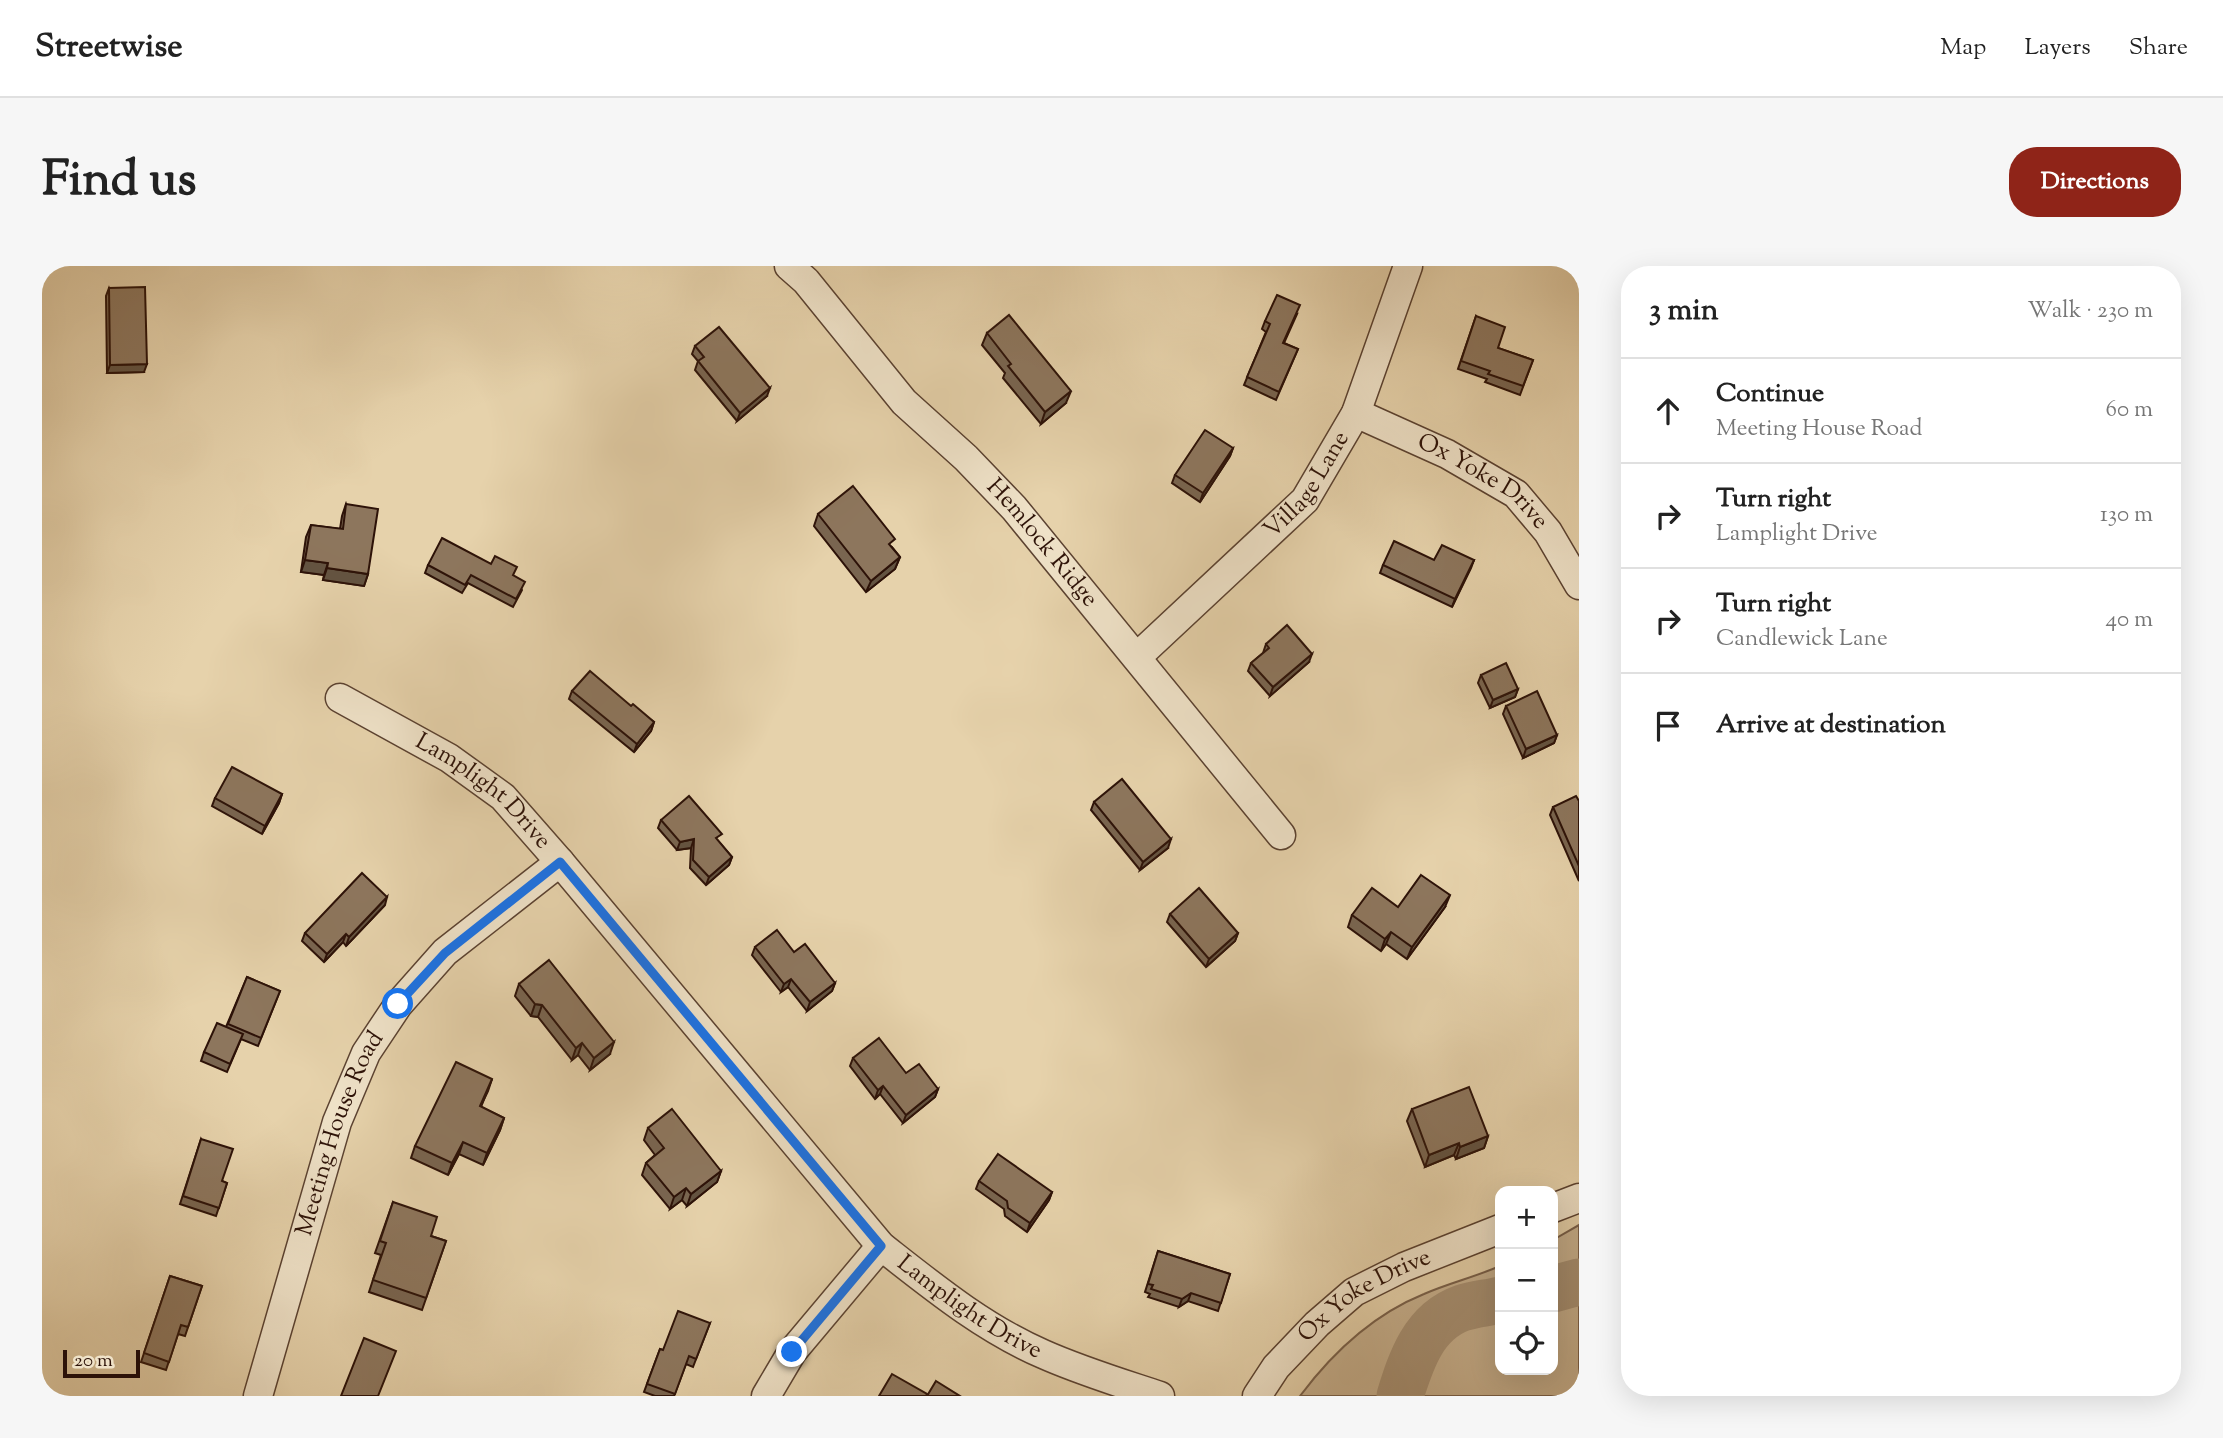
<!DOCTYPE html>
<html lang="en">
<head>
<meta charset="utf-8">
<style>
	body { margin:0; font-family:"Sorts Mill Goudy",serif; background:#f6f6f6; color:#222 }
	.controls { position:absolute; right:21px; bottom:21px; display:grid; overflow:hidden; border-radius:14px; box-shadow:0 7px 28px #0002 }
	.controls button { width:63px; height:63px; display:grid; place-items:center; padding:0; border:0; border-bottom:2px solid #e0e0e0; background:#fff; color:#222; font:35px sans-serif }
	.scale { position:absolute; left:21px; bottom:18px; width:77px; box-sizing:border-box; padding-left:7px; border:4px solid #2d1208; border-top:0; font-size:19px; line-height:24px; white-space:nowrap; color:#2d1208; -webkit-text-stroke:5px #efe2c8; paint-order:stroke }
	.stop { position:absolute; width:21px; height:21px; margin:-16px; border:5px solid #1a73e8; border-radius:50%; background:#fff }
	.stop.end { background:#1a73e8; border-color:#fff; box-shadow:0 2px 7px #0008 }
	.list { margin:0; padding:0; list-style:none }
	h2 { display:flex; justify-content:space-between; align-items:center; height:91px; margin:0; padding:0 28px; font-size:30px }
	h2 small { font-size:23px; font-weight:400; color:#767676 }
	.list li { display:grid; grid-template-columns:46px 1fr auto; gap:21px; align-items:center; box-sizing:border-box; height:105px; padding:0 28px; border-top:2px solid #e0e0e0 }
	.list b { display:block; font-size:26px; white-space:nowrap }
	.list p { margin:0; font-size:23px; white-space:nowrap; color:#767676 }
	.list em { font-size:23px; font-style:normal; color:#767676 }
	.icon { flex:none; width:38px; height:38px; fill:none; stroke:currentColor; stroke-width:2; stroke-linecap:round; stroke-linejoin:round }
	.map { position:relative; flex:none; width:1537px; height:1130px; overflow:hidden; border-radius:28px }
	header { display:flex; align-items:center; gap:42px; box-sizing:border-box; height:98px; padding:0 35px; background:#fff; border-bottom:2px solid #e0e0e0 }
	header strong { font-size:33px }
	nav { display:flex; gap:38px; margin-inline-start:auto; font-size:24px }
	.intro { display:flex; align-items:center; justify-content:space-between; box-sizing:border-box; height:168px; padding:0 42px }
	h1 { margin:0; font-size:49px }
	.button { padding:18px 32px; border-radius:28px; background:#8f2418; color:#fff; font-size:24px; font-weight:700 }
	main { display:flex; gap:42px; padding:0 42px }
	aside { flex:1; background:#fff; border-radius:28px; box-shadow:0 7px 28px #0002 }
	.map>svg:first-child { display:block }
</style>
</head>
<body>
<header>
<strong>Streetwise</strong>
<nav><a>Map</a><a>Layers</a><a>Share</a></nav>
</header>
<div class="intro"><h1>Find us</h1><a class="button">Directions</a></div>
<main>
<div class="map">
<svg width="1537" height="1130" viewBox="0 0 1537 1130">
	<rect width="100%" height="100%" fill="#e6d2ab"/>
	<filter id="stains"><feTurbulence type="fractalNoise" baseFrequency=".00286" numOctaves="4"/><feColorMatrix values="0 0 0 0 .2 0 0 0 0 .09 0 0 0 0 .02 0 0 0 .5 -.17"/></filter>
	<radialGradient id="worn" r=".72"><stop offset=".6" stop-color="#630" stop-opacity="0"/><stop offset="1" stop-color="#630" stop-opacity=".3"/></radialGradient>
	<path fill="#c7b18f" stroke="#7a624c" stroke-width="2" d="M1537 959V1130H1258C1291 1086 1330 1049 1382 1028 1407 1017 1433 1011 1458 1000V1104H1511V974Z"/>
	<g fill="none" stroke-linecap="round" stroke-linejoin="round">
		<g stroke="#a79174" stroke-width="47">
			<path d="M1511 1023 1537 1016"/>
			<path d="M1358 1130C1369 1095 1381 1056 1420 1042 1432 1038 1446 1037 1458 1034"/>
		</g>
		<defs>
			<g id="minor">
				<path id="s1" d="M747 0 764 15 862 136 924 192 972 242 1239 569"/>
				<path id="s2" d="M1314 147 1405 188 1474 228 1506 266 1537 319"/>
				<path id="s3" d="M1095 391 1263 234 1314 147 1366 0"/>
				<path id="s4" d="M298 432 407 492 461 531 518 596 839 980C890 1020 941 1062 1001 1088 1039 1105 1079 1117 1118 1130"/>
				<path d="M1511 942 1537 932"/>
				<path id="s5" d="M216 1130 295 856 324 787 356 739 403 686 518 596"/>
				<path d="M724 1130 750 1086 839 980"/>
				<path id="s6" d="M1215 1130 1234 1101 1275 1058 1312 1026 1362 1001 1458 963"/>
			</g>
		</defs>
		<use href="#minor" stroke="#5b4231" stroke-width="31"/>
		<use href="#minor" stroke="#efe2c8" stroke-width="28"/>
	</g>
	<g fill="#796550" stroke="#2d1208" stroke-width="2">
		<path d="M67 22 102 106 65 107 64 30Z"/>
		<path d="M1255 48 1242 77 1256 83 1234 134 1202 119 1224 66 1220 63 1223 55Z"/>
		<path d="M1434 50 1456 82 1491 94 1478 129 1443 116 1445 113 1416 103Z"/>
		<path d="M945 67 1024 137 999 158 961 112 963 107 940 79Z"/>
		<path d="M653 80 725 130 695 155 653 104 656 95 650 88Z"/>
		<path d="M1191 182 1188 190 1158 236 1130 217 1133 209Z"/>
		<path d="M304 238 326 308 322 320 281 314 282 309 259 306 264 271 269 259 298 263 300 250Z"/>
		<path d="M776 248 850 281 858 291 853 303 824 326 772 260Z"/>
		<path d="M1392 294H1432L1410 341 1338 307 1341 299Z"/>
		<path d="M386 299 472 310 480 324 471 341 426 317 420 327 383 307Z"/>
		<path d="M1224 378 1267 396 1228 430 1206 405 1209 397 1221 387Z"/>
		<path d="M1439 409 1476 423 1473 431 1448 442 1436 417Z"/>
		<path d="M530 425 589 440 612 456 609 465 592 486 527 433Z"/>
		<path d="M1464 440 1515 469 1512 477 1481 492 1461 448Z"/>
		<path d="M240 528 237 537 220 568 170 540 173 532Z"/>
		<path d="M1537 535V615L1508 549 1511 541Z"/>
		<path d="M1052 536 1126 582 1098 604 1049 544Z"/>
		<path d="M619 554 677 576 690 591 687 599 664 619 648 602 649 582 635 584 616 562Z"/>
		<path d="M343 639 304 680 301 676 282 696 260 675 263 667Z"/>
		<path d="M1356 641H1403L1365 693 1344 678 1339 685 1306 661 1310 649Z"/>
		<path d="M1128 648 1196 667 1193 675 1164 701 1125 656Z"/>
		<path d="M713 681 752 686 793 717 790 725 765 745 746 721 739 726 710 689Z"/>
		<path d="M205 711 238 725 216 780 199 773 185 806 159 795 162 786 184 761Z"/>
		<path d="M477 718 568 788 548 804 536 789 530 794 496 751 489 750 473 730Z"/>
		<path d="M811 792 864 807 896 823 893 831 861 857 838 828 833 833 808 800Z"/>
		<path d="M450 813 439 841 462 852 458 864 441 899 417 888 406 909 369 892 373 880Z"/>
		<path d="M1370 843 1446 870 1442 882 1414 893 1412 889 1383 901 1365 855Z"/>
		<path d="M606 862 679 905 675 916 645 940 640 934 628 943 600 909 604 897 613 889 602 874Z"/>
		<path d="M159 873 180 915 185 917 174 950 138 938Z"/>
		<path d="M937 915 1010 926 1007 934 985 966 963 950 962 943 934 923Z"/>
		<path d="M351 936 389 970 404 975 380 1044 327 1026 339 989 333 987Z"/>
		<path d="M1116 985 1188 1008 1176 1045 1146 1035 1137 1041 1106 1031 1108 1028 1103 1026Z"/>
		<path d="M128 1010 160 1020 143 1070 136 1068 124 1104 99 1096Z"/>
		<path d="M668 1057 651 1101 644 1098 632 1130H613L602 1126 618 1083 621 1084Z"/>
	</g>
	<g fill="#635341" stroke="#2d1208" stroke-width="2">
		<path d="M105 98 102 106 65 107 68 99Z"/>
		<path d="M728 122 725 130 695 155 698 147Z"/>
		<path d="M1029 125 1024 137 999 158 1003 146Z"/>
		<path d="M1191 182 1188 190 1158 236 1161 227Z"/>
		<path d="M858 291 853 303 824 326 829 315Z"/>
		<path d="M263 294 286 297 282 309 259 306Z"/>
		<path d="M1432 294 1429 302 1410 341 1413 333Z"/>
		<path d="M285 302 326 308 322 320 281 314Z"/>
		<path d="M1270 388 1267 396 1228 430 1231 421Z"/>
		<path d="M1476 423 1473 431 1448 442 1451 434Z"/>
		<path d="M612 456 609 465 592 486 595 478Z"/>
		<path d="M1515 469 1512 477 1481 492 1484 483Z"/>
		<path d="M240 528 237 537 220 568 223 560Z"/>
		<path d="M652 573 649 582 635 584 638 576Z"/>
		<path d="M1129 573 1126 582 1098 604 1101 596Z"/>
		<path d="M690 591 687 599 664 619 667 611Z"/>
		<path d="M1408 629 1403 641 1365 693 1370 681Z"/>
		<path d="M345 631 343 639 304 680 307 671Z"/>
		<path d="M1349 666 1344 678 1339 685 1343 673Z"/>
		<path d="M1196 667 1193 675 1164 701 1167 693Z"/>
		<path d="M304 668 301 676 282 696 285 688Z"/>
		<path d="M749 713 746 721 739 726 742 718Z"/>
		<path d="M793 717 790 725 765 745 768 736Z"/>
		<path d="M493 738 500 739 496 751 489 750Z"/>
		<path d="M572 776 568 788 548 804 552 792Z"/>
		<path d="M540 777 536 789 530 794 534 782Z"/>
		<path d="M450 813 446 825 433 852 438 840Z"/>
		<path d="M841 820 838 828 833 833 836 824Z"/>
		<path d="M896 823 893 831 861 857 864 849Z"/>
		<path d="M462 852 458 864 441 899 445 887Z"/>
		<path d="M1446 870 1442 882 1414 893 1418 881Z"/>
		<path d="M421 876 417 888 406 909 410 897Z"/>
		<path d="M1417 877 1412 889 1383 901 1387 889Z"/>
		<path d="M679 905 675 916 645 940 649 928Z"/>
		<path d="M644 922 640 934 628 943 632 931Z"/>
		<path d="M1010 926 1007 934 985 966 988 957Z"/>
		<path d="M1149 1027 1146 1035 1137 1041 1140 1033Z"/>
	</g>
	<g fill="#8d765d" stroke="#2d1208" stroke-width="2">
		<path d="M103 21 105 98 68 99 67 22Z"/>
		<path d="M1235 29 1258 39 1241 77 1256 83 1237 126 1205 111 1228 58 1223 55Z"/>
		<path d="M967 49 1029 125 1003 146 966 100 969 98 945 67Z"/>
		<path d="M1434 50 1463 61 1456 82 1491 94 1481 120 1446 108 1448 105 1419 95Z"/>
		<path d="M677 61 728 122 698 147 656 95 662 91 653 80Z"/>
		<path d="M1163 164 1191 182 1161 227 1133 209Z"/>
		<path d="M811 220 853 273 847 278 858 291 829 315 776 248Z"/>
		<path d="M304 238 336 243 326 308 285 302 286 297 263 294 269 259 301 263Z"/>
		<path d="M400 272 449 298 453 290 475 301 471 309 483 316 474 333 429 309 423 319 386 299Z"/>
		<path d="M1352 275 1392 294 1400 279 1432 294 1413 333 1341 299Z"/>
		<path d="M1245 359 1270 388 1231 421 1209 397 1227 382 1224 378Z"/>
		<path d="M1464 397 1476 423 1451 434 1439 409Z"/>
		<path d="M548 405 589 440 591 438 612 456 595 478 530 425Z"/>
		<path d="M1495 425 1515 469 1484 483 1464 440Z"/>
		<path d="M190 501 240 528 223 560 173 532Z"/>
		<path d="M1080 513 1129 573 1101 596 1052 536Z"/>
		<path d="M647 530 680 568 674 572 690 591 667 611 651 594 652 573 638 576 619 554Z"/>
		<path d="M1534 530 1537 535V600L1511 541Z"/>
		<path d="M320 607 345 631 307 671 304 668 285 688 263 667Z"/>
		<path d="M1379 609 1408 629 1370 681 1349 666 1343 673 1310 649 1330 622 1356 641Z"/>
		<path d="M1157 622 1196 667 1167 693 1128 648Z"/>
		<path d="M735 664 752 686 763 678 793 717 768 736 749 713 742 718 713 681Z"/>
		<path d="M507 694 572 776 552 792 540 777 534 782 500 739 493 738 477 718Z"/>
		<path d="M205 711 238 725 219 772 186 758Z"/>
		<path d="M175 757 201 768 188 798 162 786Z"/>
		<path d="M837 772 864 807 877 798 896 823 864 849 841 820 836 824 811 792Z"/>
		<path d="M414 796 450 813 438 840 462 852 445 887 421 876 410 897 373 880Z"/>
		<path d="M1427 821 1446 870 1418 881 1417 877 1387 889 1370 843Z"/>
		<path d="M630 843 679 905 649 928 644 922 632 931 604 897 622 882 606 862Z"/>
		<path d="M159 873 191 883 180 915 185 917 177 942 141 930Z"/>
		<path d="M956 888 1010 926 988 957 966 942 965 935 937 915Z"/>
		<path d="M351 936 395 951 389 970 404 975 384 1032 331 1014 344 977 338 975Z"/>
		<path d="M1116 985 1188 1008 1179 1037 1149 1027 1140 1033 1109 1023 1111 1019 1106 1018Z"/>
		<path d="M128 1010 160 1020 146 1061 139 1059 127 1096 102 1087Z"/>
		<path d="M636 1045 668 1057 654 1093 647 1090 633 1128 605 1118 618 1083 621 1084Z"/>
		<path d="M322 1072 354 1085 336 1130H299Z"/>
		<path d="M850 1108 885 1128 884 1130H837Z"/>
		<path d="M894 1115 918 1130H885Z"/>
	</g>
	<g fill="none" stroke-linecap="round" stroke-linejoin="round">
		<path stroke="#1a73e8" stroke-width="9" d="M356 738 403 687 518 596 839 980 750 1086"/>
	</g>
	<g text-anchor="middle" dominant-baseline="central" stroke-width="5" stroke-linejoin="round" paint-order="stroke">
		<g font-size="24" fill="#2d1208" stroke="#efe2c8">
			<text stroke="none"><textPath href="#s3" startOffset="243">Village Lane</textPath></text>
			<text stroke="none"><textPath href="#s2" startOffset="145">Ox Yoke Drive</textPath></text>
			<text stroke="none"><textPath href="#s1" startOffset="376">Hemlock Ridge</textPath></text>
			<text stroke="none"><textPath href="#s4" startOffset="172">Lamplight Drive</textPath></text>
			<text stroke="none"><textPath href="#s5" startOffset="275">Meeting House Road</textPath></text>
			<text stroke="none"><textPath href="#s6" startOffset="150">Ox Yoke Drive</textPath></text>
			<text stroke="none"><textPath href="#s4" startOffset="886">Lamplight Drive</textPath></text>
		</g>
	</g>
	<rect width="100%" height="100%" filter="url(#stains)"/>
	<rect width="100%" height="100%" fill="url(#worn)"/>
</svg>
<div class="controls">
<button>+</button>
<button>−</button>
<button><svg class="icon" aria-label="locate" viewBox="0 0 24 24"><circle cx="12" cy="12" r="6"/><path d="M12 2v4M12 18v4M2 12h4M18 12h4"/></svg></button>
</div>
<div class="scale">20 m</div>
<div class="stop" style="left:356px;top:738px"></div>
<div class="stop end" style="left:750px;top:1086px"></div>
</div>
<aside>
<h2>3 min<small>Walk · 230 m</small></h2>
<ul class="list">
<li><svg class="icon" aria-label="ahead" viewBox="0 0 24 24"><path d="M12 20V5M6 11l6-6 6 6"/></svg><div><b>Continue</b><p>Meeting House Road</p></div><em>60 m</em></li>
<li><svg class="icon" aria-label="right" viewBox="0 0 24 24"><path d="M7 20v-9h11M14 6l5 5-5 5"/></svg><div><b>Turn right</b><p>Lamplight Drive</p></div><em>130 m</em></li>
<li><svg class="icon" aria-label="right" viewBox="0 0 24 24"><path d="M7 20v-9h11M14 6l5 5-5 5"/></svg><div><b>Turn right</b><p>Candlewick Lane</p></div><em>40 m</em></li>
<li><svg class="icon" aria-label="arrive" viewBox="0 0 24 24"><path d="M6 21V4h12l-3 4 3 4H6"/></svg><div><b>Arrive at destination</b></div></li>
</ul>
</aside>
</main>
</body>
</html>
